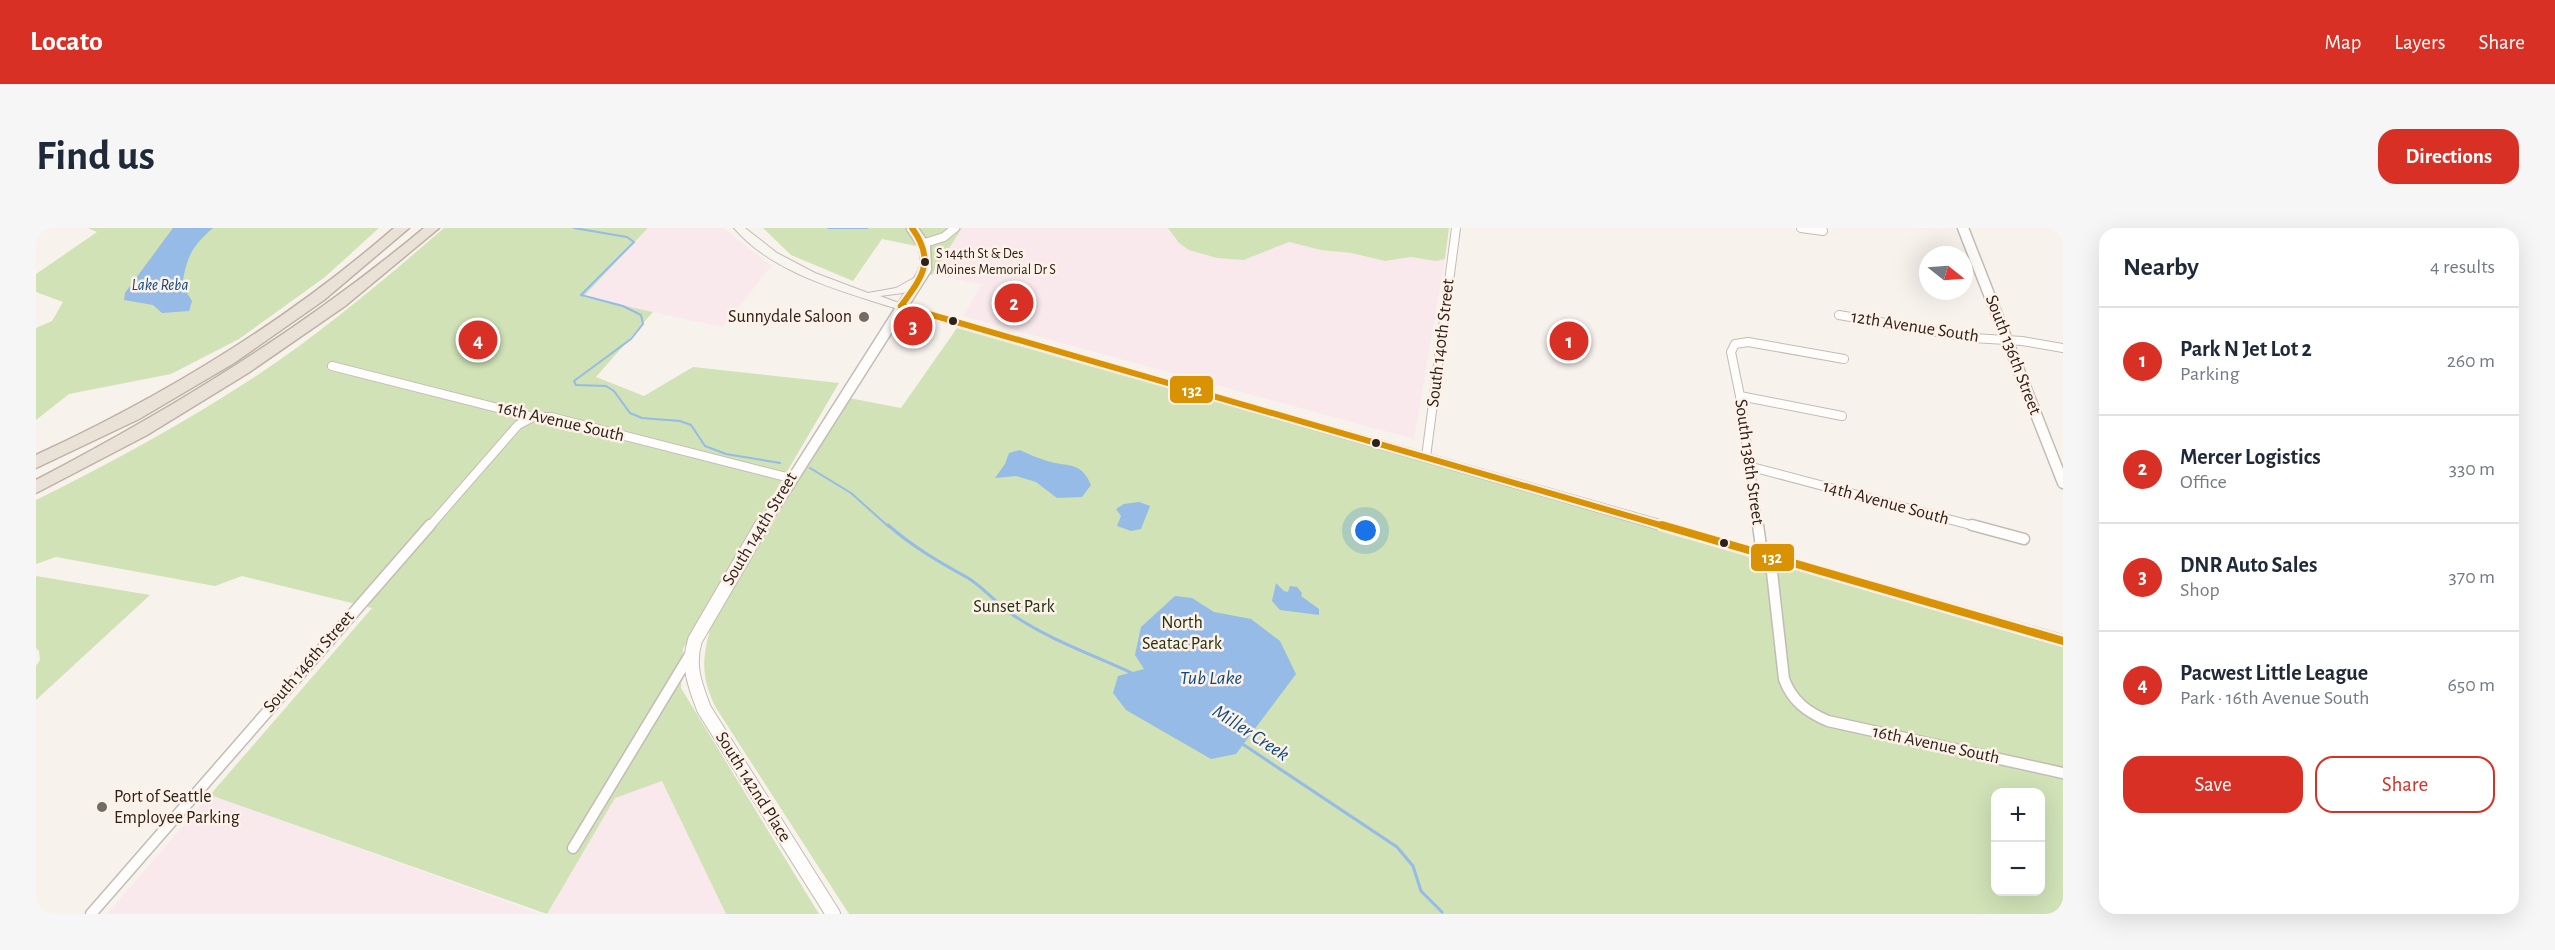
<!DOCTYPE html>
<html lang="en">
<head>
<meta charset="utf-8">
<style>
	body { margin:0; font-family:"Alegreya Sans",sans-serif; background:#f6f6f7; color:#1f2937 }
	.controls { position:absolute; right:18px; bottom:18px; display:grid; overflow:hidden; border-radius:12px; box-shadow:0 6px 24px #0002 }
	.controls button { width:54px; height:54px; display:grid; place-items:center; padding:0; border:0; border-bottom:2px solid #e0e1e3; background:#fff; color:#1f2937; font:30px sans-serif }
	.compass { position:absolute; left:1883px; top:18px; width:54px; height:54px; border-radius:50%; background:#fff; box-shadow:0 6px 24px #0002; rotate:107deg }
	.you { position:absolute; left:1330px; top:303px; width:21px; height:21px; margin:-15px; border:4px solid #fff; border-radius:50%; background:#1a73e8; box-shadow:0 0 0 9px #1a73e833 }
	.badge { display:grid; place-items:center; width:39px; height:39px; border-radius:50%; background:#d93025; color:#fff; font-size:20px; font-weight:700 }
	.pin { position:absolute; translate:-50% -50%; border:3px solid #fff; box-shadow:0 2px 6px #0006 }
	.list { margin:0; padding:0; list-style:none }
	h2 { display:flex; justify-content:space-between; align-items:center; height:78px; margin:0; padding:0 24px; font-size:26px }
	h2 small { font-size:20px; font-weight:400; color:#747a83 }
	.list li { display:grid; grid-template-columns:39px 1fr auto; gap:18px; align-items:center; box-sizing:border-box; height:108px; padding:0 24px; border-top:2px solid #e0e1e3 }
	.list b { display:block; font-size:22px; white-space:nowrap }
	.list p { margin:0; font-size:20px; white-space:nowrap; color:#747a83 }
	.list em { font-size:20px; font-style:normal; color:#747a83 }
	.actions { display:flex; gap:12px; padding:18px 24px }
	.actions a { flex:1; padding:14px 0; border:2px solid #d93025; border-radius:18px; text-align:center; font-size:21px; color:#d93025 }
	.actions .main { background:#d93025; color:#fff }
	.map { position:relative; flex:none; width:2027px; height:686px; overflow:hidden; border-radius:18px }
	header { display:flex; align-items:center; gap:36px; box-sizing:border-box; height:84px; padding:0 30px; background:#d93025; color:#fff }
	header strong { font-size:28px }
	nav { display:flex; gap:33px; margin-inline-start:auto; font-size:21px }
	.intro { display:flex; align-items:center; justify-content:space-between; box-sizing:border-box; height:144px; padding:0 36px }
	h1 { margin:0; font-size:42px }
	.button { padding:15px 27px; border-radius:18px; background:#d93025; color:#fff; font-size:21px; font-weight:700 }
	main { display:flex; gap:36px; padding:0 36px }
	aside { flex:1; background:#fff; border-radius:18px; box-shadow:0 6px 24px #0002 }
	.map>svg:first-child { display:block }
</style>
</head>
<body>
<header>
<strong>Locato</strong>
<nav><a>Map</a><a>Layers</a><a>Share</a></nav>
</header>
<div class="intro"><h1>Find us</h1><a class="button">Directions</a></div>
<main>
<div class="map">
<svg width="2027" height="686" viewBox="0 0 2027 686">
	<rect width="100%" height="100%" fill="#f8f2ed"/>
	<g fill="#f9e9ec">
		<path d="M613 0H688L735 38 687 99 545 69Z"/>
		<path d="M926 0H1132L1143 15 1153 22 1181 30 1208 32 1253 14 1285 22 1315 25 1349 33 1375 29 1400 33 1409 31 1378 211 927 88 946 56 896 47Z"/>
		<path d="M626 552 690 686H511L579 570Z"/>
		<path d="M174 567 505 686H71Z"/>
	</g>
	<g fill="#d0e2b6" fill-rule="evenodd">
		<path d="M52 0H343L289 49 203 111 135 146 33 166 0 192V100L16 93 27 74 0 64V46L61 4Z"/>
		<path d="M408 0H612L547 69 617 84 560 149 608 168 657 139 803 155 647 421 645 460 783 686H690L626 553 579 570 511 686 174 567 336 380 206 348 179 358 20 329 0 336V272C77 234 154 192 226 144 290 101 349 51 408 0Z"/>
		<path d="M727 0H926L896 47 880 44 890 20 846 11 817 53 755 27Z"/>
		<path d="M1132 0H1413L1409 31 1400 33 1375 29 1349 33 1315 25 1285 22 1253 14 1208 32 1181 30 1153 22 1143 15Z"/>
		<path d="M921 100 2027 417V686H813L680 480C664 447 666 429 676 395L813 170 865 180ZM1960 564H2004V664H1960Z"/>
		<path d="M0 348 114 367 0 472V438L4 432 3 423 0 420Z"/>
	</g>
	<g fill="#95bbe6">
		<path d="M137 0H177C155 19 151 29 146 57L156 73 153 83 126 85 117 77 88 72 89 65Z"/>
		<path d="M984 222C992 226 1002 230 1011 233 1032 239 1045 233 1055 257L1046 269 1021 270 1000 254 980 248 959 250 969 236 973 225Z"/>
		<path d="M1103 274 1114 278 1105 301 1095 303 1081 298 1085 288 1080 281 1088 276Z"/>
		<path d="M1240 355 1248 363 1252 364 1254 358 1261 359 1266 365 1265 368 1283 381V387L1244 382 1236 373Z"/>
		<path d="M1139 368 1156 370 1178 384 1215 391 1244 413 1260 446 1200 526 1175 531 1090 482 1077 465 1082 448 1108 441 1099 427 1105 399Z"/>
	</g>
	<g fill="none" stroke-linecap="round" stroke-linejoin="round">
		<g stroke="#95bbe6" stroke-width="2">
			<path d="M538 0 591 9 598 14 545 67 587 78 605 87 607 96 595 111 538 153 540 157 570 158 578 163 594 185 606 190 644 193 655 197 669 218 690 226 744 235"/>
			<path d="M792 0H831"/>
			<path d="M774 240 815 265 853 299"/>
		</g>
		<g stroke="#95bbe6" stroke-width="3">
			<path d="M852 297C877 319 903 334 932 350 947 359 960 375 974 385 1011 411 1058 427 1098 446"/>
			<path d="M1205 515 1361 619 1377 638 1385 663 1406 684"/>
		</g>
		<defs>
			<g id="minor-far1">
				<path d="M1765 0 1787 3"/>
				<path d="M889 15 908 9 919 0"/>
				<path d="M1803 87 1937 110 1986 113 2027 120"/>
				<path d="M296 138 497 189H515L754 250"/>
				<path d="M1704 168 1806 188"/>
				<path d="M1390 229 1420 0"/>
				<path d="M1712 238 1942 299"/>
				<path d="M393 299 482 197 497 189"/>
				<path d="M1722 299 1704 168 1695 124 1699 116 1712 114 1808 131"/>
			</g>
			<g id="minor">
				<path d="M1722 297 1726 326 1736 344 1748 451C1756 473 1771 484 1792 493L2027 545"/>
				<path d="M1936 297 1988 311"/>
				<path d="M537 620 655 425"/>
				<path d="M55 686 394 297"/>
			</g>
			<g id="tertiary-far1">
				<path d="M1927 0 2027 255"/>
				<path d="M726 299 890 41 889 19 876 0"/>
			</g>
			<path id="tertiary" d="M726 297 659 412C651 438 659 457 668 481L797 686"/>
			<path id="secondary" d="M698 0H709L741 25 779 45 832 65 860 60 878 50H886V54L867 65 844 68 860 74 2027 407V419L852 78C799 61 736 44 698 0Z"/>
			<g id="motorway">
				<path d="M358 0H373L288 72 198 135 103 191 0 240V227C130 167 250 94 358 0Z"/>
				<path d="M388 0H403L309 78 212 145 111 207 0 265V252C138 180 268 100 388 0Z"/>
			</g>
		</defs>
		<use href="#minor-far1" stroke="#c3bcb5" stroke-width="10"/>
		<use href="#minor" stroke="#c3bcb5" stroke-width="13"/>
		<use href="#tertiary-far1" stroke="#c3bcb5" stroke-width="13"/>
		<use href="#tertiary" stroke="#c3bcb5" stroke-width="16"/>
		<use href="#secondary" stroke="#c3bcb5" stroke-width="2"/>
		<use href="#motorway" stroke="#beb2a5" stroke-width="3"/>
		<use href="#minor-far1" stroke="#fefdfc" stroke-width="8"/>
		<use href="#minor" stroke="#fefdfc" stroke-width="10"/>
		<use href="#tertiary-far1" stroke="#fefdfc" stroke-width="10"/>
		<use href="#tertiary" stroke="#fefdfc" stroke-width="14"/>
		<use href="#secondary" fill="#f8f5f1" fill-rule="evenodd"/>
		<use href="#motorway" fill="#ebe2d7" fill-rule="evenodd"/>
		<defs>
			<g id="bus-1-far1">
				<path d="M865 78 1631 299"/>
				<path d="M865 78C886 49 900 33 876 0"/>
			</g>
			<path id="bus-1" d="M1626 297 2027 413"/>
		</defs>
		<use href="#bus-1-far1" stroke="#fdf1e8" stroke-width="10"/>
		<use href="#bus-1" stroke="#fdf1e8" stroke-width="13"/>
		<use href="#bus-1-far1" stroke="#d99204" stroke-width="6"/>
		<use href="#bus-1" stroke="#d99204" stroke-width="8"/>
	</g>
	<g fill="#2d221a" stroke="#fdf1e8" stroke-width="2">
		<circle cx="889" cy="34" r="5"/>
		<circle cx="917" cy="93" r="5"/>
		<circle cx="1340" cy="215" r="5"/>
		<circle cx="1688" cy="315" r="5"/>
	</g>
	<g fill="#746b64" stroke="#fdf1e8" stroke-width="2">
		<circle cx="828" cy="89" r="6"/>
		<circle cx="66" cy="579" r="6"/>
	</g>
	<g text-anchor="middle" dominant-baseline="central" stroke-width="5" stroke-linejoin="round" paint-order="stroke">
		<g font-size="14" fill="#2d221a" stroke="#fdf1e8" text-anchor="start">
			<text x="900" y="26">S 144th St &amp; Des<tspan x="900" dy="16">Moines Memorial Dr S</tspan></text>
		</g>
		<g font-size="16" font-style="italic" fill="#0b4b84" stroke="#fdf1e8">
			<text x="124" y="57">Lake Reba</text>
		</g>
		<g font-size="18" fill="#2d221a" stroke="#fdf1e8" text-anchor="end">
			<text x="816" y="89">Sunnydale Saloon</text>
			<text x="78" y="569" text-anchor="start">Port of Seattle<tspan x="78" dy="21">Employee Parking</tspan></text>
		</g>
		<g font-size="18" fill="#2d221a" stroke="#fdf1e8">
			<text transform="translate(1879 99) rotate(9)">12th Avenue South</text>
			<text transform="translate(1405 115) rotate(-83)">South 140th Street</text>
			<text transform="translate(1977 127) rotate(69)">South 136th Street</text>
			<text transform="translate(525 194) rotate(13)">16th Avenue South</text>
			<text transform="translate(1713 234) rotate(82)">South 138th Street</text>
			<text transform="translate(1850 275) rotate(15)">14th Avenue South</text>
			<text transform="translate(724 301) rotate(-59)">South 144th Street</text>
			<text transform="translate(273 434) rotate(-49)">South 146th Street</text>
			<text transform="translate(1900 517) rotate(12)">16th Avenue South</text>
			<text transform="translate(717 559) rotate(58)">South 142nd Place</text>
		</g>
		<g font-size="18" fill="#223111" stroke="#fdf1e8">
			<text x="978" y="379">Sunset Park</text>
			<text x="1146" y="395">North<tspan x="1146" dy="21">Seatac Park</tspan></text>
		</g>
		<g font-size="20" font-style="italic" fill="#0b4b84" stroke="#fdf1e8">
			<text x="1175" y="450">Tub Lake</text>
			<text transform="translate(1215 505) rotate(33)">Miller Creek</text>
		</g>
	</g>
	<g stroke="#fdf1e8" stroke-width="2">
		<rect x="1133" y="147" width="45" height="29" rx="6" fill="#d99204"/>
		<rect x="1714" y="315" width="45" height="29" rx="6" fill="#d99204"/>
	</g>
	<g font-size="16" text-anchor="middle" font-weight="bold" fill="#fff">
		<text x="1156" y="168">132</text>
		<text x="1736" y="335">132</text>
	</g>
</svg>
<div class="controls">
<button>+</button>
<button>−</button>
</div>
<svg class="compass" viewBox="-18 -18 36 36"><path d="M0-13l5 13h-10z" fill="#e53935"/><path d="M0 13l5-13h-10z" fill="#747a83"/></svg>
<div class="you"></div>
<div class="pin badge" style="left:1533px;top:113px">1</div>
<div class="pin badge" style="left:978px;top:75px">2</div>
<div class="pin badge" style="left:877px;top:98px">3</div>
<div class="pin badge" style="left:442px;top:112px">4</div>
</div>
<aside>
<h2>Nearby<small>4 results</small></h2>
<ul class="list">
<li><span class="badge">1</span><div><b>Park N Jet Lot 2</b><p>Parking</p></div><em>260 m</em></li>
<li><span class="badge">2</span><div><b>Mercer Logistics</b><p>Office</p></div><em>330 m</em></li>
<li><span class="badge">3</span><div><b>DNR Auto Sales</b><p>Shop</p></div><em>370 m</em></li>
<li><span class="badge">4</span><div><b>Pacwest Little League</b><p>Park · 16th Avenue South</p></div><em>650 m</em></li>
</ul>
<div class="actions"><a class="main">Save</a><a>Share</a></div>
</aside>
</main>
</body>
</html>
